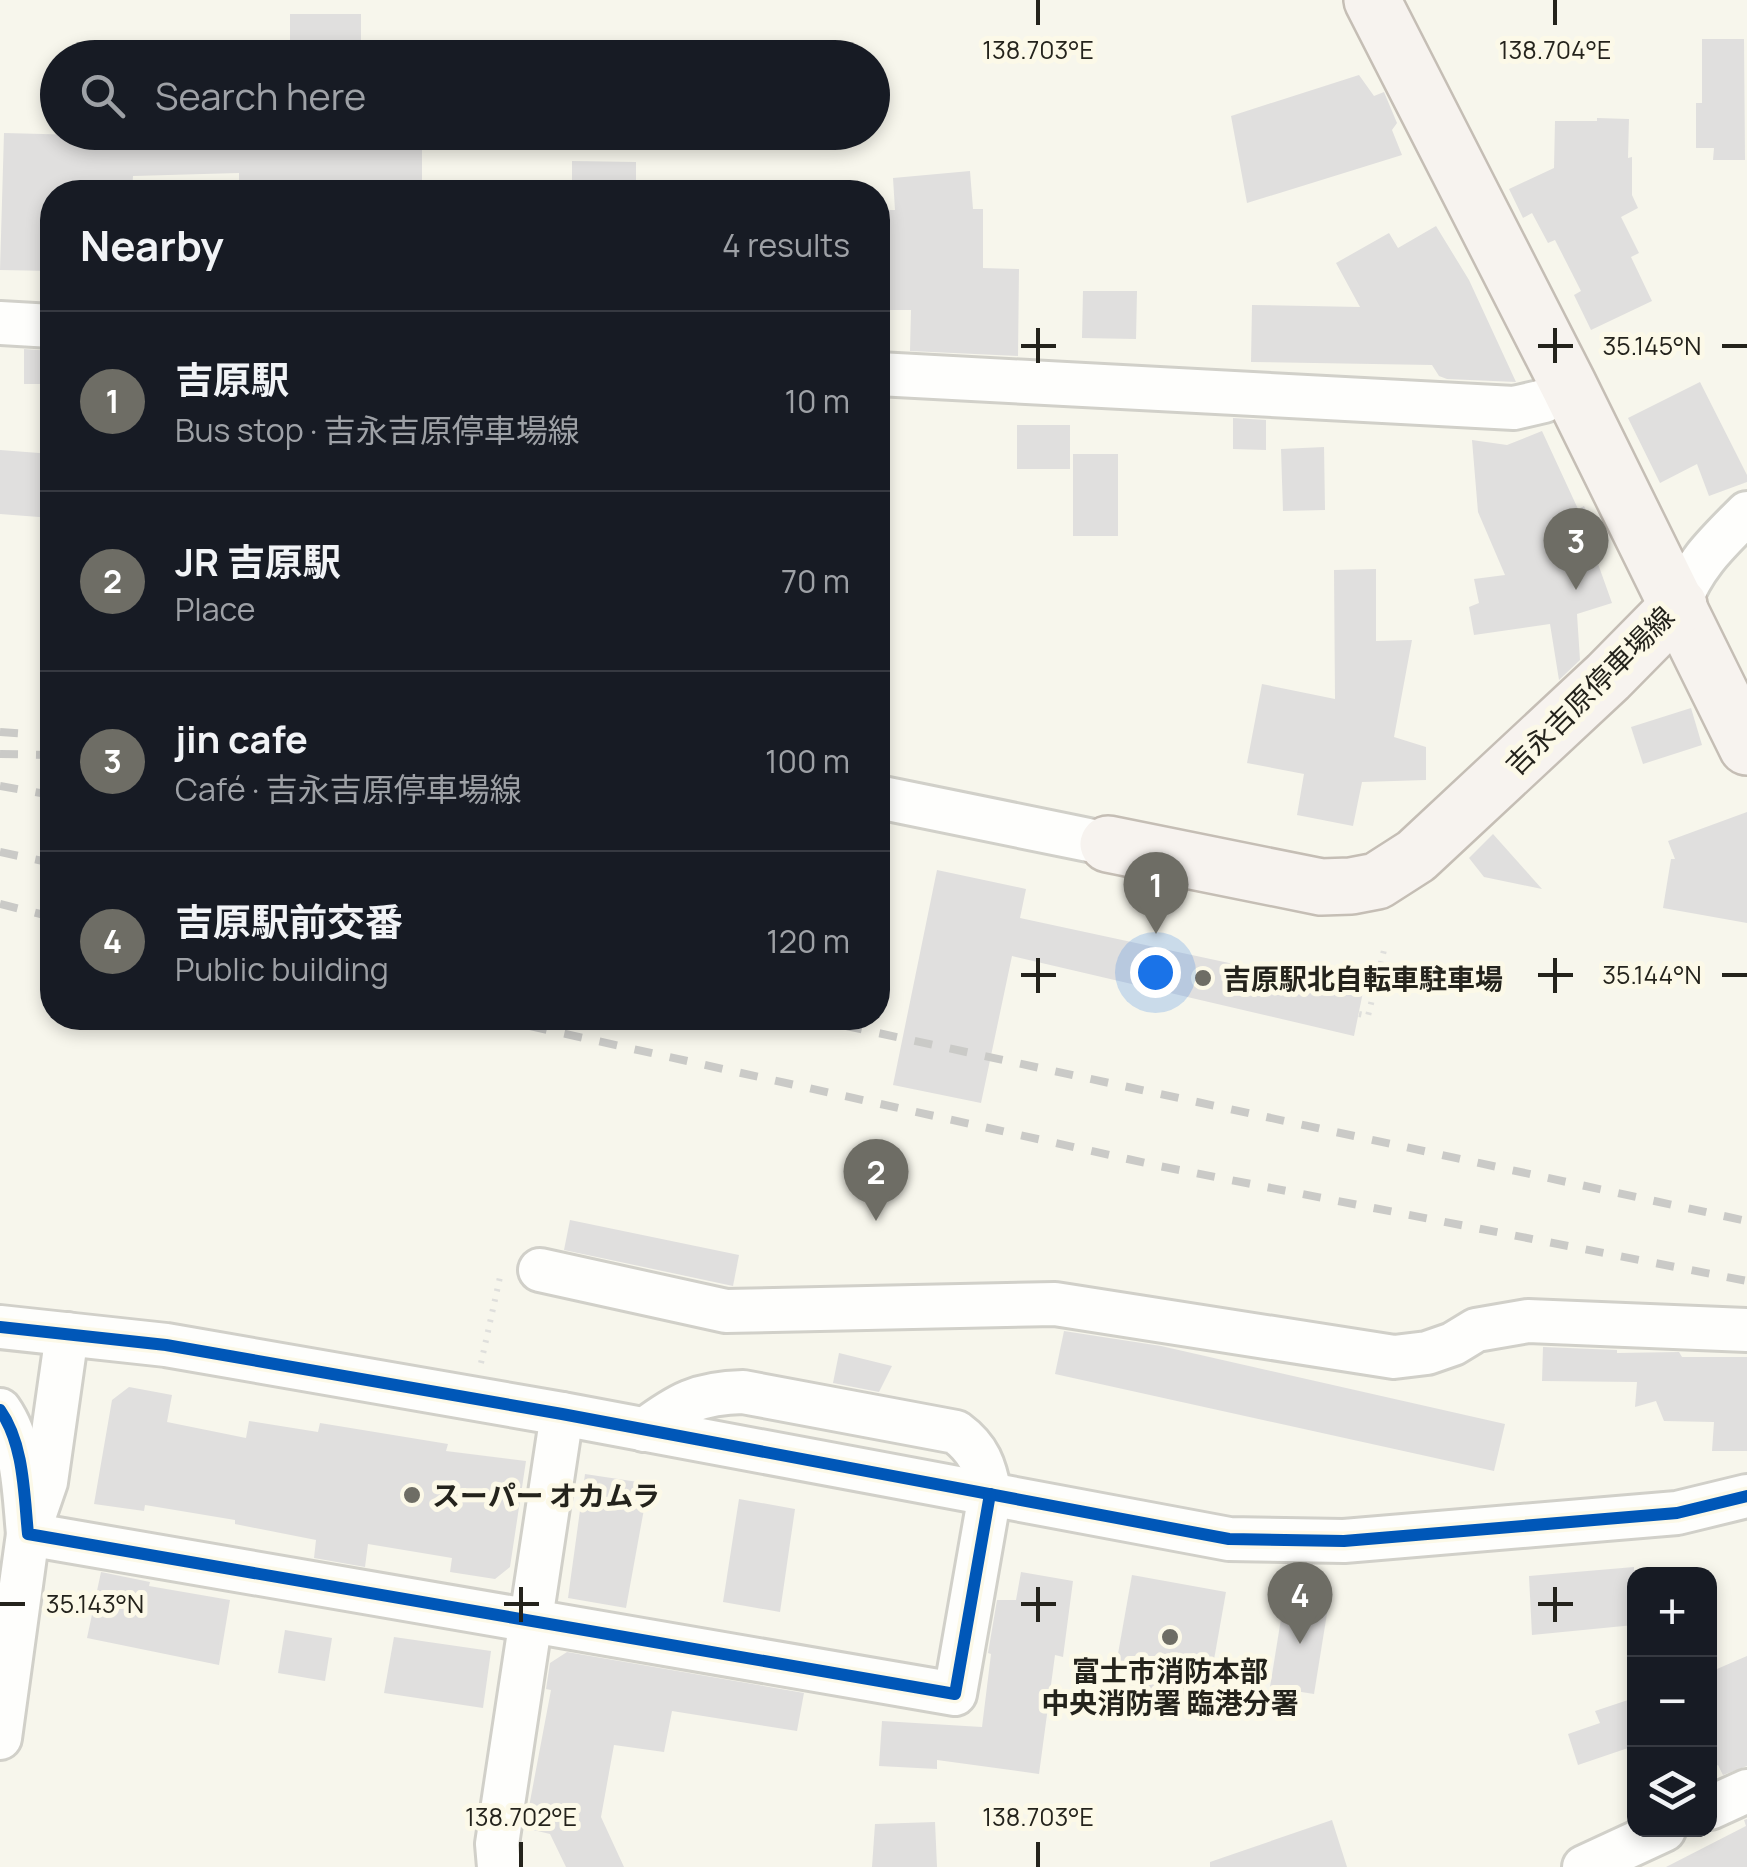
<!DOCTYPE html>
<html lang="en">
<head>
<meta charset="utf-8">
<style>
	body { margin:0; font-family:Manrope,"Noto Sans JP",sans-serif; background:#242831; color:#f1f3f6 }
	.controls { position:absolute; right:30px; bottom:30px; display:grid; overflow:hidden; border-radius:20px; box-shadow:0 5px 15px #0003 }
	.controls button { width:90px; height:90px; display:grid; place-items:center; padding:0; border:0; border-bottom:2px solid #363941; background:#171b24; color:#f1f3f6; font:50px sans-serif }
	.you { position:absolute; left:1155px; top:972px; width:35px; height:35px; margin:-25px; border:8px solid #fff; border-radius:50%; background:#1a73e8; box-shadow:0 0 0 15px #1a73e833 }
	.badge { display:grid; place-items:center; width:65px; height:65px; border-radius:50%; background:#6e6d65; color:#fff; font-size:32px; font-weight:700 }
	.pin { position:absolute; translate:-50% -82px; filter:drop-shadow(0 2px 5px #0008) }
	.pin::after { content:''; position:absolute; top:52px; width:35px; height:30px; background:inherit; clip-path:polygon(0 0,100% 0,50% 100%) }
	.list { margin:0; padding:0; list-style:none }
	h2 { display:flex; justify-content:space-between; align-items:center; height:130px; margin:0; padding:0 40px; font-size:42px }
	h2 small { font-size:32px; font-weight:400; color:#9ea1a6 }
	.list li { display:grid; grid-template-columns:65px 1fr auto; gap:30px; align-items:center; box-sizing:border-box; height:180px; padding:0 40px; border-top:2px solid #363941 }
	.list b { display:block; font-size:38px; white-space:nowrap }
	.list p { margin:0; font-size:32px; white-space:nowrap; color:#9ea1a6 }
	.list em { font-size:32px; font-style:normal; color:#9ea1a6 }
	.icon { flex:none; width:55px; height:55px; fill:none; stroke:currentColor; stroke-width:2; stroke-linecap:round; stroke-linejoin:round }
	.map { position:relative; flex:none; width:1747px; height:1867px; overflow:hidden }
	.search { position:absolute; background:#171b24; box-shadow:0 5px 15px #0003; left:40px; top:40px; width:850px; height:110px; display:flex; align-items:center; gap:25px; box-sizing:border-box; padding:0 35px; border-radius:55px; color:#9ea1a6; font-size:38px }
	.panel { position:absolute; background:#171b24; box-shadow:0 5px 15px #0003; left:40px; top:180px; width:850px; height:850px; border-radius:40px }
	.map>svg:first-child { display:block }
</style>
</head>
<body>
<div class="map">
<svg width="1747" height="1867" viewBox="0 0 1747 1867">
	<rect width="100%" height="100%" fill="#f7f6ec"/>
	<g fill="#e0dfde">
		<path d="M290 14H361V47H344V58H290Z"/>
		<path d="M1702 39H1744L1745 160H1713L1714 148H1696V103H1702Z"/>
		<path d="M1359 75 1374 96 1384 92 1397 123 1392 130 1402 155 1247 203 1231 116Z"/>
		<path d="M1597 118 1629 119 1628 158 1632 157V195L1638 208 1621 217 1639 253 1631 257 1652 301 1591 330 1574 295 1581 291 1555 240 1548 243 1532 213 1523 218 1509 189 1554 168 1555 121H1597Z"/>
		<path d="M159 132H361V147H422V192H326V183L239 182V173L133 176 132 192H52V271L0 270 4 133 159 137Z"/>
		<path d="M572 161 636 162V192H572Z"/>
		<path d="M970 171 973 209H983V268L1019 269 1018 356 910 351 911 310H878V210H895L893 178Z"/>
		<path d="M1436 226 1469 280 1516 382 1447 379 1439 376 1432 365 1251 362 1252 305 1360 307 1336 263 1389 233 1398 248Z"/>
		<path d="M1083 291H1137L1136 339 1082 338Z"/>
		<path d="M24 349 52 351V384H24Z"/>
		<path d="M1700 382 1747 475V482L1709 496 1697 464 1660 483 1628 418Z"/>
		<path d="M1233 418 1266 420V450L1233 449Z"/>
		<rect x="1017" y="425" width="53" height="44"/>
		<path d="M1542 431 1578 509 1584 506 1601 543 1592 547 1612 603 1577 614 1580 660 1559 680 1550 624 1474 635 1469 607 1479 603 1474 579 1505 575 1478 512 1472 440 1507 445Z"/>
		<path d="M1324 447 1325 510 1283 511 1281 449Z"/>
		<path d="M0 450 52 454V518L0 514Z"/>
		<rect x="1073" y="454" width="45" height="82"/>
		<path d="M1376 569V641L1412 640 1394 737 1426 747V780L1362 782 1353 826 1297 815 1304 774 1247 763 1262 684 1335 699 1334 570Z"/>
		<path d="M1691 708 1702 745 1643 764 1631 727Z"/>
		<path d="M1747 812V923L1663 908 1671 859H1675L1668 841Z"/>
		<path d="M1493 834 1542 889 1484 877 1469 858Z"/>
		<path d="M937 870 1026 889 1020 918 1363 992 1354 1036 1012 956 981 1103 893 1085Z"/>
		<path d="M570 1220 739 1255 733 1286 564 1250Z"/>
		<path d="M1064 1331 1161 1346 1505 1424 1494 1471 1055 1374Z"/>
		<path d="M1543 1347 1617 1350V1353L1679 1352 1682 1357H1747V1451H1712L1714 1422 1664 1421 1656 1401 1635 1407 1637 1382 1542 1381Z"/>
		<path d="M839 1353 892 1366 879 1392 833 1383Z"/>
		<path d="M129 1387 172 1395 167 1422 246 1438 249 1421 318 1432 320 1423 448 1444 446 1451 526 1461 510 1567 495 1579 450 1572 452 1558 368 1544 365 1567 314 1558 316 1540 235 1524V1520L145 1505 144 1511 94 1504 112 1400Z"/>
		<path d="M585 1474 638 1482 634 1508 644 1509 626 1608 568 1598Z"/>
		<path d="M739 1499 795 1509 780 1612 723 1602Z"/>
		<path d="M1634 1567V1625L1532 1635 1529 1576Z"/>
		<path d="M101 1572 150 1582 149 1586 230 1600 219 1665 87 1638Z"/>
		<path d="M1021 1572 1073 1581 1063 1657 1055 1655 1039 1774 937 1760V1769L879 1766 882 1721 982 1727 991 1654 988 1653 997 1600H1016Z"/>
		<path d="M1132 1575 1226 1592 1207 1699 1113 1682Z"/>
		<path d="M1285 1594 1329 1601 1314 1694 1270 1687Z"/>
		<path d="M285 1630 332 1638 325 1681 278 1673Z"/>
		<path d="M394 1637 491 1651 483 1708 384 1693Z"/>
		<path d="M567 1652 804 1693 797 1731 672 1711 664 1752 614 1745 601 1817 624 1867H566L550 1834 525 1828 551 1690 546 1689 550 1663Z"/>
		<path d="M1747 1656V1766L1723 1775 1718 1765 1710 1769V1672Z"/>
		<path d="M1634 1698V1746L1578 1765 1568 1734 1600 1723 1595 1711Z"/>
		<path d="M1747 1819V1867H1666L1746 1826 1744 1820Z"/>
		<path d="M1332 1820 1347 1867H1210V1862Z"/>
		<path d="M935 1822 937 1867H872L875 1824Z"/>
	</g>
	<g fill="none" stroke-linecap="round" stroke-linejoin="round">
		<defs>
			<g id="minor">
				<path d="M0 323 52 326"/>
				<path d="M878 374 1514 408 1544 401 1568 384"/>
				<path d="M1679 605C1692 566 1718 542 1747 513"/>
				<path d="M878 797 1108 844"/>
				<path d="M540 1270 726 1311 1055 1304 1394 1357 1427 1353 1453 1344 1476 1330 1528 1321 1747 1330"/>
				<path d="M0 1327 166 1345 562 1414 1229 1539 1344 1541 1677 1513 1747 1496"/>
				<path d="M0 1410C24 1444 24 1494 28 1534L955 1694 990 1494C985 1466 979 1449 956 1432L743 1392C698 1393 679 1404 644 1430"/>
				<path d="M0 1738 28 1534 46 1482 67 1334"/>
				<path d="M1710 1808 1747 1791"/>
				<path d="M499 1867 497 1844 562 1414"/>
				<path d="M1584 1867 1664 1830"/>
			</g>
			<g id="major">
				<path d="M1372 0 1568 384 1747 747"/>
				<path d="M1108 844 1321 887 1351 886 1377 881 1416 856 1608 677 1679 605"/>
			</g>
		</defs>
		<use href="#minor" stroke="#d1d0c9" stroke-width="48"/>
		<use href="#major" stroke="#c5beb5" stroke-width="60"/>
		<g stroke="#dfdfdc" stroke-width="6" stroke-dasharray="2.5 8" stroke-linecap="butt">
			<path d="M1359 1014 1368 1016 1385 946"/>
			<path d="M481 1363 500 1277"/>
		</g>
		<use href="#minor" stroke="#fefefc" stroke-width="42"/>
		<use href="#major" stroke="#f7f3ef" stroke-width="55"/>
		<g stroke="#cacac7" stroke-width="8" stroke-dasharray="18 18" stroke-linecap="butt">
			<path d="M0 732 28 734"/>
			<path d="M0 754 52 755"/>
			<path d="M0 786 52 795"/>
			<path d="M0 852 52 863"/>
			<path d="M0 904 52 917"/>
			<path d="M494 1018 1159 1166 1747 1281"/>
			<path d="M809 1018 1747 1221"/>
		</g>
		<defs>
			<g id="cycleway">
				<path d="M0 1327 166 1345 562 1414 1229 1539 1344 1541 1677 1513 1747 1496"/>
				<path d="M0 1410C24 1444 24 1494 28 1534L955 1694 990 1494"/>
			</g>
		</defs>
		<use href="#cycleway" stroke="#fcf9e8" stroke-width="19"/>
		<use href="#cycleway" stroke="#0057b8" stroke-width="12"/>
	</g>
	<path fill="none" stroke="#24231c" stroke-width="4" d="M1038 0V25M1555 0V25M1038 328V363M1555 328V363M1021 346H1056M1538 346H1573M1722 346H1747M1038 958V993M1555 958V993M1021 975H1056M1538 975H1573M1722 975H1747M521 1587V1622M1038 1587V1622M1555 1587V1622M0 1604H25M504 1604H539M1021 1604H1056M1538 1604H1573M521 1842V1867M1038 1842V1867"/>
	<g fill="#6e6d65" stroke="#fcf9e8" stroke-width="4">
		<circle cx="1203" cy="978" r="10"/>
		<circle cx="412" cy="1495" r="10"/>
		<circle cx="1170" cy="1637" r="10"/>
	</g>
	<g text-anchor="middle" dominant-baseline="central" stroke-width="10" stroke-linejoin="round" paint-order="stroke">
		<g font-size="28" fill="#24231c" stroke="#fcf9e8">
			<text transform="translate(1589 690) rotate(-45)">吉永吉原停車場線</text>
		</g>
		<g font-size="28" font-weight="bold" fill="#24231c" stroke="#fcf9e8" text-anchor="start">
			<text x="1223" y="978">吉原駅北自転車駐車場</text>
			<text x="432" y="1495">スーパー オカムラ</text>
			<text x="1170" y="1670" text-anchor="middle">富士市消防本部<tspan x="1170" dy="32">中央消防署 臨港分署</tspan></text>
		</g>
	</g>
	<g font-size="25" text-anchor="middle" fill="#24231c" stroke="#fcf9e8" stroke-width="10" stroke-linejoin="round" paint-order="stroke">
		<text x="1038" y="59">138.703°E</text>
		<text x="1555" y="59">138.704°E</text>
		<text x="1652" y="355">35.145°N</text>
		<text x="1652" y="984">35.144°N</text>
		<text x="95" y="1613">35.143°N</text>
		<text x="521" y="1826">138.702°E</text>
		<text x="1038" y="1826">138.703°E</text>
	</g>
</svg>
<div class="controls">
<button>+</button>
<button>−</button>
<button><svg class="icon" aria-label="layers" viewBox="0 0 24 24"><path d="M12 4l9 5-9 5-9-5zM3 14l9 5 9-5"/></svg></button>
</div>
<div class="you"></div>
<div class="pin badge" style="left:1156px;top:934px">1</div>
<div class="pin badge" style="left:876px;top:1221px">2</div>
<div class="pin badge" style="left:1576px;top:590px">3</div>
<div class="pin badge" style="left:1300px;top:1644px">4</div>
<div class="search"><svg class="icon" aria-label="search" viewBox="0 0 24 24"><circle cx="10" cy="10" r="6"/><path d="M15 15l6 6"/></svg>Search here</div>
<section class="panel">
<h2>Nearby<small>4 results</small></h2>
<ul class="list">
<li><span class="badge">1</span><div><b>吉原駅</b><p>Bus stop · 吉永吉原停車場線</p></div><em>10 m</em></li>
<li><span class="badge">2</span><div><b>JR 吉原駅</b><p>Place</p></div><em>70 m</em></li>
<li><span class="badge">3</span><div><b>jin cafe</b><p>Café · 吉永吉原停車場線</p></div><em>100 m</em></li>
<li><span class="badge">4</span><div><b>吉原駅前交番</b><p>Public building</p></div><em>120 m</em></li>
</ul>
</section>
</div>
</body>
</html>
